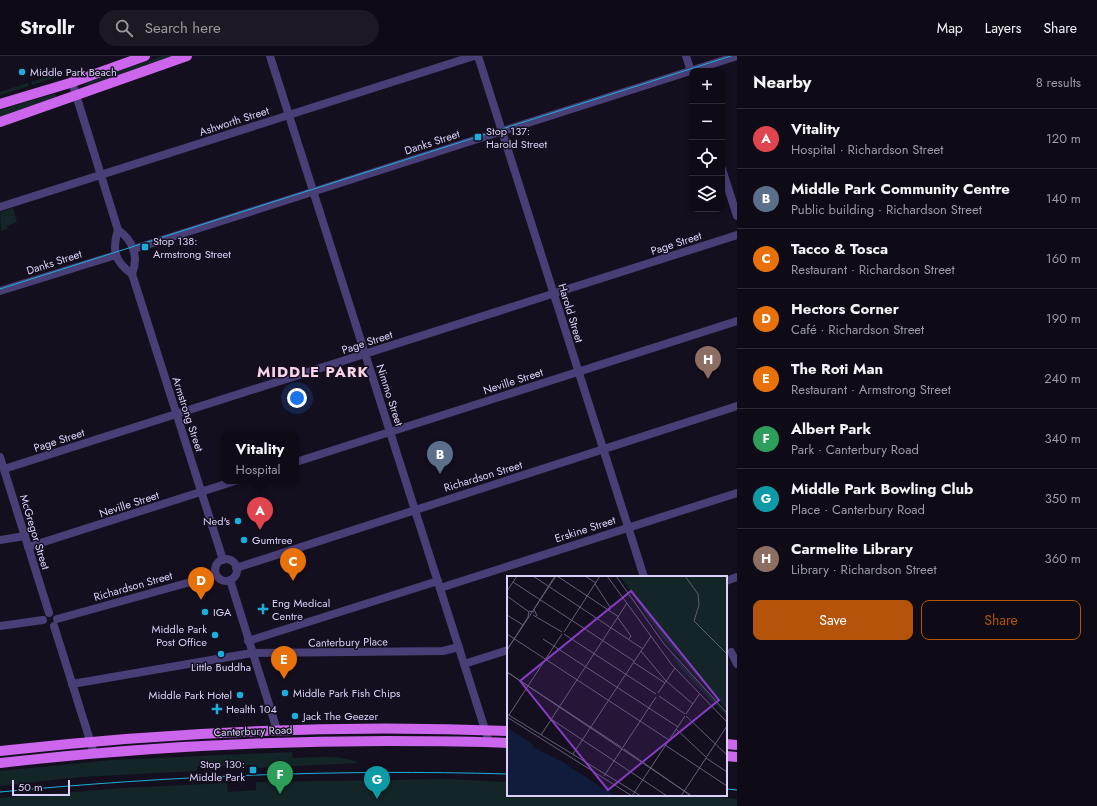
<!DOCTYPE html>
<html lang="en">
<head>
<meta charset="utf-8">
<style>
	body { margin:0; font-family:Jost,sans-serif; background:#1d1923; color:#f1f3f6 }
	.controls { position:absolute; right:12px; top:12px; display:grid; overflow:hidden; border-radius:8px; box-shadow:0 2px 6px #0003 }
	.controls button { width:36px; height:36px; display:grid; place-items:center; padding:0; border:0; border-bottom:1px solid #2f2b35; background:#0f0b16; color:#f1f3f6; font:20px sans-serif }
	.scale { position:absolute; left:12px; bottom:10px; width:58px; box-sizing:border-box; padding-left:4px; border:2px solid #dbd1f9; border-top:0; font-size:11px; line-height:14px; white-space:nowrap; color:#dbd1f9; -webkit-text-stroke:3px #140f1e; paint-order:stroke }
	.you { position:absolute; left:297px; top:342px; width:14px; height:14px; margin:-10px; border:3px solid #fff; border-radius:50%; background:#1a73e8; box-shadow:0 0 0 6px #1a73e833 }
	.badge { display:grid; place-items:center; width:26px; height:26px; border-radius:50%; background:#b45309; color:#fff; font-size:13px; font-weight:700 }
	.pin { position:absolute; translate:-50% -33px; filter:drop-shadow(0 1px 2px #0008) }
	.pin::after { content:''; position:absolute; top:21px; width:14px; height:12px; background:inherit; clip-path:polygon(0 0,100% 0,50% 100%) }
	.popup { position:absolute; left:221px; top:376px; width:78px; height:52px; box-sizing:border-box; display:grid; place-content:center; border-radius:8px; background:#0f0b16; filter:drop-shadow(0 1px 3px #0005); font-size:13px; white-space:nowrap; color:#9b9ba1 }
	.popup b { font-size:15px; color:#f1f3f6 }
	.popup::after { content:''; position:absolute; left:50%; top:100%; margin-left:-8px; border:8px solid transparent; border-top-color:#0f0b16 }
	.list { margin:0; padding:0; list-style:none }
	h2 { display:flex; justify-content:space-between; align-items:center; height:52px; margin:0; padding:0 16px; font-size:17px }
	h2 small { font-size:13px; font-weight:400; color:#9b9ba1 }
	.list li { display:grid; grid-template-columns:26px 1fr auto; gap:12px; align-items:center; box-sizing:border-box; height:60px; padding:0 16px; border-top:1px solid #2f2b35 }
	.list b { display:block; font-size:15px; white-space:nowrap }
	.list p { margin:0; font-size:13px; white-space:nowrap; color:#9b9ba1 }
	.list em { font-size:13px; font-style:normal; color:#9b9ba1 }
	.actions { display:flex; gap:8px; padding:12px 16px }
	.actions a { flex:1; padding:9px 0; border:1px solid #b45309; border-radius:8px; text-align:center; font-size:14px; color:#b45309 }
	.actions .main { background:#b45309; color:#fff }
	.icon { flex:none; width:22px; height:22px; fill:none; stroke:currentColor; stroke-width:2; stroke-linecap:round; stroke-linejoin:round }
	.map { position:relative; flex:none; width:737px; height:750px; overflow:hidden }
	header { display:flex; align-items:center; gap:24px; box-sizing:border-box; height:56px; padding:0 20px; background:#0f0b16; border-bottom:1px solid #2f2b35 }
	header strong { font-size:19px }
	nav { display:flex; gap:22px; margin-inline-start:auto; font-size:14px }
	.search { width:280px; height:36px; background:#1d1923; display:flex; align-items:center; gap:10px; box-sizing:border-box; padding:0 14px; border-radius:22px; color:#9b9ba1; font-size:15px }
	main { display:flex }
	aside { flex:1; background:#0f0b16 }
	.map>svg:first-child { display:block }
</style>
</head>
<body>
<header>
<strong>Strollr</strong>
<div class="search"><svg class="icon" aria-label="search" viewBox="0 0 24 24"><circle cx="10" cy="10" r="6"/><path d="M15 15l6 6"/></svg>Search here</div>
<nav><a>Map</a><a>Layers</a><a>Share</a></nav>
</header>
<main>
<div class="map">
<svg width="737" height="750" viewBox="0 0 737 750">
	<rect width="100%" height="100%" fill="#140f1e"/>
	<g fill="#132527">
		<path d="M162 0H174L84 30 86 27Z"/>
		<path d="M60 17 61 20 32 29 31 26Z"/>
		<path d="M28 27 29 30 0 39V36Z"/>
		<path d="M54 38H56V41L0 61V54Z"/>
		<path d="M13 152 17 166 7 170 8 173 1 175 0 156Z"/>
		<path d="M292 696 293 702C310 702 344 698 358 707L256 712 255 709 197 711V715L81 721 0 730V715L111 704Z"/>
		<path d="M447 723 508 726V739H698L737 743V750H0V742L122 732 227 727 228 736 256 734V726Z"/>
	</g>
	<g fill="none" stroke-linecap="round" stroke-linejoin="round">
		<g stroke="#493f77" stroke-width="8">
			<path d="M270 0 489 686"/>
			<path d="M478 0 644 521"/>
			<path d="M686 0 692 18"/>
			<path d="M72 26 118 174C112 194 114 205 132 218L223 504"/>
			<path d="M722 113 737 160"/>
			<path d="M0 151 474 0"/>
			<path d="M118 174C133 184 139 201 132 218"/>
			<path d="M134 193 737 0"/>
			<path d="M0 235 116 199"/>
			<path d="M0 401 49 557"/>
			<path d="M296 406 737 265"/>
			<path d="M4 413 737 179"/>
			<path d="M0 484 25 480"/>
			<path d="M28 491 235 425"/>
			<circle cx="226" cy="514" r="11"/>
			<path d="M236 512 737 350"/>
			<path d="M230 524 277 674"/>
			<path d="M726 525 737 521"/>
			<path d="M440 532 737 437"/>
			<path d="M57 563 216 519"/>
			<path d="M0 570 43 564"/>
			<path d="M54 570 94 697"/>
			<path d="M248 585 438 525"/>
			<path d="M731 596 737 608"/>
			<path d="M464 608 508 594"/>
			<path d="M72 628 252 597 443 595 459 591"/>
		</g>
		<g stroke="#cc66ec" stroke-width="10">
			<path d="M0 48 70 27 145 0"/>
			<path d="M0 66 187 0"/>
			<path d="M726 688 737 689"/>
			<path d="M0 695C168 676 339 668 508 675"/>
			<path d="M726 700 737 701"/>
			<path d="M0 707C129 692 257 685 387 685 427 685 468 685 508 687"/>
		</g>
		<g stroke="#1baedc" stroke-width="1">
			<path d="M0 233 731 0"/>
			<path d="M726 733 737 734"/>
			<path d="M0 736C169 720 338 713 508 718"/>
		</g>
	</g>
	<g fill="#1baedc" stroke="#140f1e" stroke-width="1.5">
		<circle cx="22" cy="16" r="4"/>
		<rect x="474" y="77" width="8" height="8" rx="2"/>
		<rect x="141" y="187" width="8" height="8" rx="2"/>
		<circle cx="238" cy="465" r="4"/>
		<circle cx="244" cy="484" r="4"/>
		<path d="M261 547h4v4h4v4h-4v4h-4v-4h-4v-4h4z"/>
		<circle cx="205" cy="556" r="4"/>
		<circle cx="215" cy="579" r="4"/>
		<circle cx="221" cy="598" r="4"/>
		<circle cx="285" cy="637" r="4"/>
		<circle cx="240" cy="639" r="4"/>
		<path d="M215 647h4v4h4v4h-4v4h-4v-4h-4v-4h4z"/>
		<circle cx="295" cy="660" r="4"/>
		<rect x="249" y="710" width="8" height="8" rx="2"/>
	</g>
	<g text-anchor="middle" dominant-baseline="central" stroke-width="3" stroke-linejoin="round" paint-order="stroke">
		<g font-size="11" fill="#dbd1f9" stroke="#140f1e" text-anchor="start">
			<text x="30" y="16">Middle Park Beach</text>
			<text x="486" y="75">Stop 137:<tspan x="486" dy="13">Harold Street</tspan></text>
			<text x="153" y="185">Stop 138:<tspan x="153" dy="13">Armstrong Street</tspan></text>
			<text x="230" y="465" text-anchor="end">Ned's</text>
			<text x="252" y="484">Gumtree</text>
			<text x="272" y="547">Eng Medical<tspan x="272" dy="13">Centre</tspan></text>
			<text x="213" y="556">IGA</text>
			<text x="207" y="573" text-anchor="end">Middle Park<tspan x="207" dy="13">Post Office</tspan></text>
			<text x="221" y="611" text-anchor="middle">Little Buddha</text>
			<text x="293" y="637">Middle Park Fish Chips</text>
			<text x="232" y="639" text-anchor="end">Middle Park Hotel</text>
			<text x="226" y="653">Health 104</text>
			<text x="303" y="660">Jack The Geezer</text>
			<text x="245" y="708" text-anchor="end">Stop 130:<tspan x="245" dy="13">Middle Park</tspan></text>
		</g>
		<g font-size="11" fill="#dbd1f9" stroke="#140f1e">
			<text transform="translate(234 65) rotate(-18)">Ashworth Street</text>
			<text transform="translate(432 86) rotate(-18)">Danks Street</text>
			<text transform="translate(676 187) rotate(-18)">Page Street</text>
			<text transform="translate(54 206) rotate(-18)">Danks Street</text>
			<text transform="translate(571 257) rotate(73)">Harold Street</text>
			<text transform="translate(367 286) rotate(-18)">Page Street</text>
			<text transform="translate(513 325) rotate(-18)">Neville Street</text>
			<text transform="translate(390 339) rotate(72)">Nimmo Street</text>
			<text transform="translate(188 358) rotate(72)">Armstrong Street</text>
			<text transform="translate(59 384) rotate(-18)">Page Street</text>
			<text transform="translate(483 420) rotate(-17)">Richardson Street</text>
			<text transform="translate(129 448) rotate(-18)">Neville Street</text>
			<text transform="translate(585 473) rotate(-18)">Erskine Street</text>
			<text transform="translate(35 476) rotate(73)">McGregor Street</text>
			<text transform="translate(133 530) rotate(-16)">Richardson Street</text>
			<text transform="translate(348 586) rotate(-1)">Canterbury Place</text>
			<text transform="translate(253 675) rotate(-2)">Canterbury Road</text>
		</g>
		<g font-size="15" font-weight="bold" letter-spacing="1" fill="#fad3e6" stroke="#140f1e">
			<text x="313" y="316">MIDDLE PARK</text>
		</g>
	</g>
	<g transform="translate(507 520)">
		<rect width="220" height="220" fill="#140f1e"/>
		<path d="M113 0H220V134L155 61ZM163 76 220 137V141L173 92Z" fill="#132527"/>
		<path d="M0 152 21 165 27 169 26 171 54 185 108 220H0Z" fill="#111b3b"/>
		<path fill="none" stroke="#645d76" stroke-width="1" d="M26 0 136 73M50 0 112 41M78 0 89 7M100 0 165 89 220 146M109 0 157 68 220 137M178 0 191 18 192 29 187 45 220 78M6 6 127 85M88 8 103 31 102 35M0 15 10 0M0 20 22 36M0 39 16 49M26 39 55 56M30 40 27 33 48 0M111 42 124 60 122 63M57 56 93 0M0 58 162 164M57 58 149 118M36 63 171 151M0 74 21 41 22 35 27 36M0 74 49 0M134 75 159 105 186 128M126 86 158 107M0 96 114 171M0 96 185 220M151 117 168 92M152 120 178 138M0 138 134 220M179 138 193 117M2 139 55 58M179 140 220 179M0 141 125 220M44 143 160 220M169 153 199 181M34 159 120 27M158 169 220 210M117 173 184 220M66 178 144 60M199 182 220 196M97 200 149 121M125 220 178 140M174 220 220 150"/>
		<path fill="#853cc5" fill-opacity="0.15" stroke="#853cc5" stroke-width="2" d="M124 15 212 124 101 214 13 105Z"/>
		<rect width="220" height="220" fill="none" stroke="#dbd1f9" stroke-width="2"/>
	</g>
</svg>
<div class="controls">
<button>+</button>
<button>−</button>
<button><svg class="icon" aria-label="locate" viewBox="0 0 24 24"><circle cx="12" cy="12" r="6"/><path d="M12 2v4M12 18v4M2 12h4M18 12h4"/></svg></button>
<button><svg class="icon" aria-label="layers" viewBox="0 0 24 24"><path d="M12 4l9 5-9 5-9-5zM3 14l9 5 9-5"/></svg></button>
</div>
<div class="scale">50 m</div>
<div class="you"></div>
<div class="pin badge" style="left:260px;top:474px;background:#e0444e">A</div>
<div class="popup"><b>Vitality</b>Hospital</div>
<div class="pin badge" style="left:440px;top:418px;background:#5c6f8a">B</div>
<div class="pin badge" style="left:293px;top:525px;background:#e8710a">C</div>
<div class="pin badge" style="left:201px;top:544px;background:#e8710a">D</div>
<div class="pin badge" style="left:284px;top:623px;background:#e8710a">E</div>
<div class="pin badge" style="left:280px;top:738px;background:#2e9e5b">F</div>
<div class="pin badge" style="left:377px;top:743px;background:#0f9aa8">G</div>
<div class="pin badge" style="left:708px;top:323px;background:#8d6e63">H</div>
</div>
<aside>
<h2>Nearby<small>8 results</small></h2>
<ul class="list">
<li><span class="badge" style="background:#e0444e">A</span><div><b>Vitality</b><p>Hospital · Richardson Street</p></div><em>120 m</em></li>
<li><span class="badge" style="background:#5c6f8a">B</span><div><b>Middle Park Community Centre</b><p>Public building · Richardson Street</p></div><em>140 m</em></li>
<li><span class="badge" style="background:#e8710a">C</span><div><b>Tacco &amp; Tosca</b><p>Restaurant · Richardson Street</p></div><em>160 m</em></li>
<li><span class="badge" style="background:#e8710a">D</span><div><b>Hectors Corner</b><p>Café · Richardson Street</p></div><em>190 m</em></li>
<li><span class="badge" style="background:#e8710a">E</span><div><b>The Roti Man</b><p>Restaurant · Armstrong Street</p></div><em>240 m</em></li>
<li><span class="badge" style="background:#2e9e5b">F</span><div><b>Albert Park</b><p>Park · Canterbury Road</p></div><em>340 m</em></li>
<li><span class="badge" style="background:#0f9aa8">G</span><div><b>Middle Park Bowling Club</b><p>Place · Canterbury Road</p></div><em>350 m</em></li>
<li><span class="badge" style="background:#8d6e63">H</span><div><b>Carmelite Library</b><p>Library · Richardson Street</p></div><em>360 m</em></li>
</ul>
<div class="actions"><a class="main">Save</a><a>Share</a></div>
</aside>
</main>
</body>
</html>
